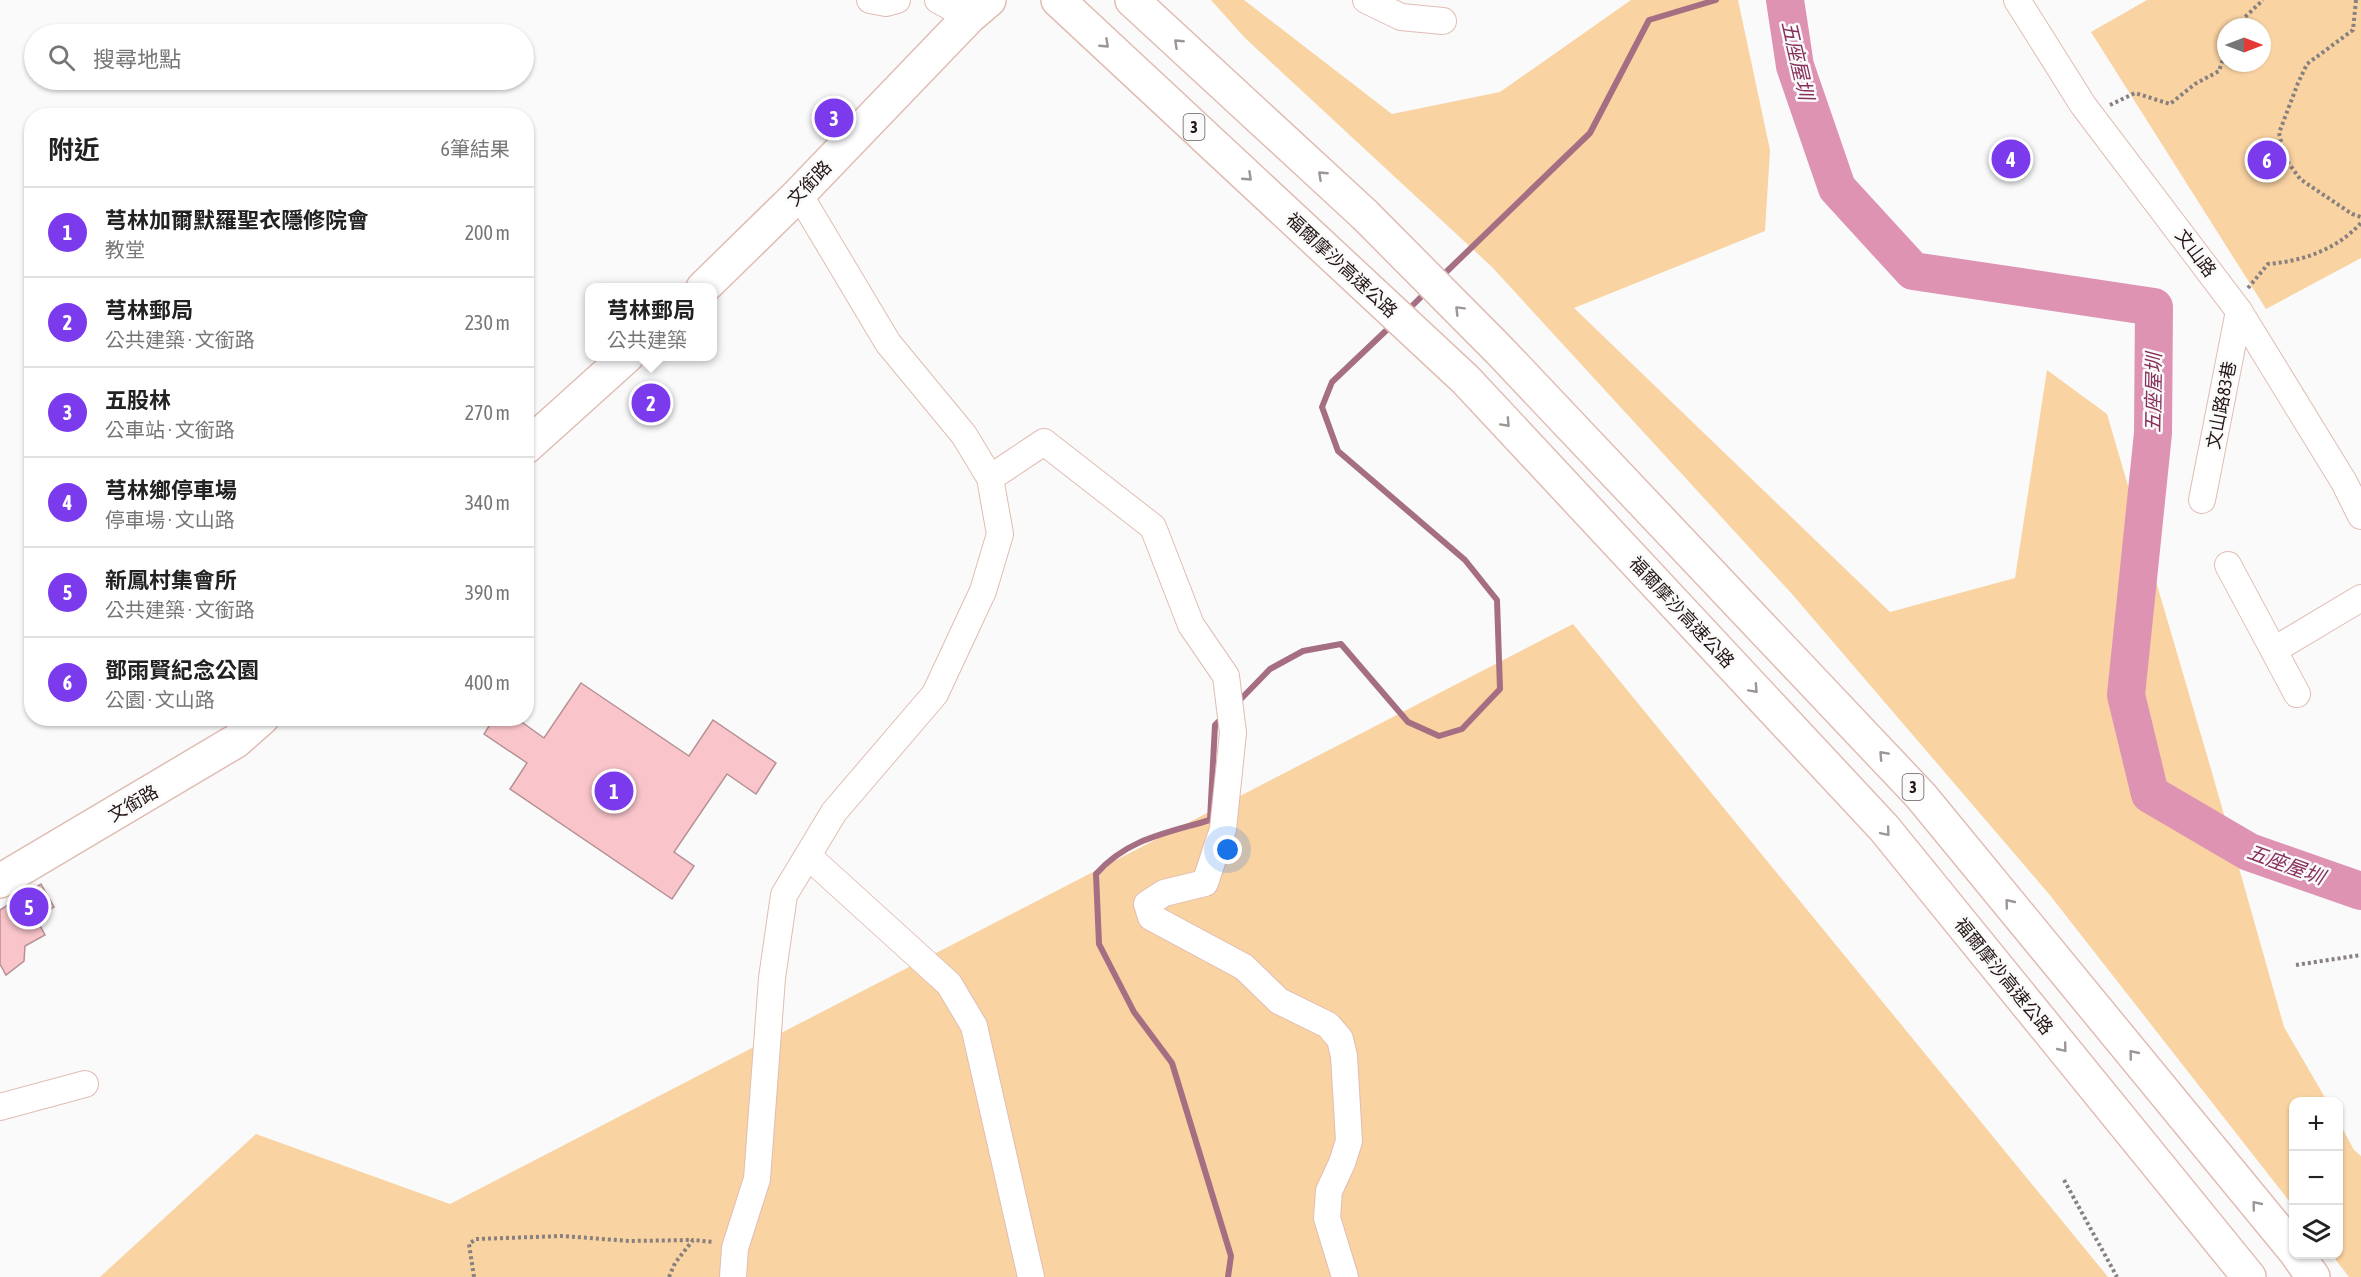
<!DOCTYPE html>
<html lang="zh-TW">
<head>
<meta charset="utf-8">
<style>
	body { margin:0; font-family:"Asap Condensed","Noto Sans TC",sans-serif; background:#f2f2f2; color:#222 }
	.controls { position:absolute; right:18px; bottom:18px; display:grid; overflow:hidden; border-radius:12px; box-shadow:0 2px 4px #0004 }
	.controls button { width:54px; height:54px; display:grid; place-items:center; padding:0; border:0; border-bottom:2px solid #e0e0e0; background:#fff; color:#222; font:30px sans-serif }
	.compass { position:absolute; left:2217px; top:18px; width:54px; height:54px; border-radius:50%; background:#fff; box-shadow:0 2px 4px #0004; rotate:90deg }
	.you { position:absolute; left:1228px; top:850px; width:21px; height:21px; margin:-15px; border:4px solid #fff; border-radius:50%; background:#1a73e8; box-shadow:0 0 0 9px #1a73e833 }
	.badge { display:grid; place-items:center; width:39px; height:39px; border-radius:50%; background:#7c3aed; color:#fff; font-size:20px; font-weight:700 }
	.pin { position:absolute; translate:-50% -50%; border:3px solid #fff; box-shadow:0 2px 6px #0006 }
	.popup { position:absolute; left:585px; top:283px; width:132px; height:78px; box-sizing:border-box; display:grid; place-content:center; border-radius:12px; background:#fff; filter:drop-shadow(0 2px 4px #0005); font-size:20px; white-space:nowrap; color:#767676 }
	.popup b { font-size:22px; color:#222 }
	.popup::after { content:''; position:absolute; left:50%; top:100%; margin-left:-12px; border:12px solid transparent; border-top-color:#fff }
	.list { margin:0; padding:0; list-style:none }
	h2 { display:flex; justify-content:space-between; align-items:center; height:78px; margin:0; padding:0 24px; font-size:26px }
	h2 small { font-size:20px; font-weight:400; color:#767676 }
	.list li { display:grid; grid-template-columns:39px 1fr auto; gap:18px; align-items:center; box-sizing:border-box; height:90px; padding:0 24px; border-top:2px solid #e0e0e0 }
	.list b { display:block; font-size:22px; white-space:nowrap }
	.list p { margin:0; font-size:20px; white-space:nowrap; color:#767676 }
	.list em { font-size:20px; font-style:normal; color:#767676 }
	.icon { flex:none; width:33px; height:33px; fill:none; stroke:currentColor; stroke-width:2; stroke-linecap:round; stroke-linejoin:round }
	.map { position:relative; flex:none; width:2361px; height:1277px; overflow:hidden }
	.search { position:absolute; background:#fff; box-shadow:0 2px 4px #0004; left:24px; top:24px; width:510px; height:66px; display:flex; align-items:center; gap:15px; box-sizing:border-box; padding:0 21px; border-radius:33px; color:#767676; font-size:22px }
	.panel { position:absolute; background:#fff; box-shadow:0 2px 4px #0004; left:24px; top:108px; width:510px; height:618px; border-radius:24px }
	.map>svg:first-child { display:block }
</style>
</head>
<body>
<div class="map">
<svg width="2361" height="1277" viewBox="0 0 2361 1277">
	<rect width="100%" height="100%" fill="#fafafa"/>
	<g fill="#f9d3a2" fill-rule="evenodd">
		<path d="M1211 0H1244L1392 114 1500 92 1631 0H1738L1770 150 1765 231 1574 308 1890 612 2015 578 2047 370 2107 414 2213 776 2284 1027 2327 1101 2294 1102 2293 1206 2049 894 1792 594 1492 267 1245 38Z"/>
		<path d="M2147 0H2361V258L2266 309 2091 32ZM2226 27H2262V63H2226Z"/>
		<path d="M1573 624 2108 1277H100L256 1134 450 1204Z"/>
		<path d="M2339 1122 2354 1150 2361 1156V1277H2349L2332 1255 2338 1254Z"/>
	</g>
	<g fill="none" stroke-linecap="round" stroke-linejoin="round">
		<g stroke="#a66e83" stroke-width="6">
			<path d="M1441 277 1590 133 1649 20 1716 0"/>
			<path d="M1407 311 1427 291"/>
			<path d="M1237 703 1270 669 1303 651 1341 644 1408 722 1439 736 1462 729 1500 689 1497 600 1465 560 1338 451 1322 407 1332 382 1393 324"/>
			<path d="M1223 717 1215 725 1210 820C1166 833 1127 839 1096 874L1099 944 1134 1012 1172 1063 1231 1256 1228 1277"/>
		</g>
		<path stroke="#de93b3" stroke-width="38" d="M1785 0 1795 66 1837 188 1913 271 2154 307 2153 433 2126 695 2150 794 2249 852 2361 891"/>
	</g>
	<g fill="#f9c5ca" stroke="#b59194" stroke-width="1.5">
		<path d="M581 683 689 756 713 720 776 763 756 794 727 774 674 852 694 866 672 899 510 789 527 763 484 734 494 718H516L544 738Z"/>
		<path d="M41 884 54 907 36 918 45 935 25 946 24 961 6 975 0 964V910Z"/>
	</g>
	<g fill="none" stroke-linecap="round" stroke-linejoin="round">
		<defs>
			<g id="minor">
				<path d="M870 0 886 3 897 0"/>
				<path d="M938 0 969 17"/>
				<path d="M1366 0 1401 17 1443 21"/>
				<path d="M2017 0 2083 105 2239 311 2344 482 2361 516"/>
				<path d="M990 478 1044 442 1153 527 1191 625 1226 676 1233 733 1223 829 1205 883 1164 893 1147 904 1151 917 1244 967 1279 1001 1328 1025 1340 1039 1344 1056 1349 1141 1342 1163 1329 1191 1327 1218 1345 1277"/>
				<path d="M2202 500 2239 311"/>
				<path d="M2228 565 2297 694"/>
				<path d="M2274 650 2361 598"/>
				<path d="M808 856 949 984 974 1026 1031 1277"/>
				<path d="M0 1107 85 1084"/>
				<path d="M733 1277 735 1248 757 1179 772 978 784 895 834 812 935 694 983 591 1000 534 990 478 964 435 888 343 799 194"/>
			</g>
			<g id="major">
				<path d="M703 288 799 194 969 17 989 0"/>
				<path d="M526 447 627 356"/>
				<path d="M0 881 236 741 262 718"/>
			</g>
			<g id="highway">
				<path d="M1058 0 1466 380 1884 828 2249 1277"/>
				<path d="M1132 0 1365 215 1500 351 1921 796 2294 1250"/>
				<path d="M2297 1254 2313 1277"/>
			</g>
		</defs>
		<use href="#minor" stroke="#e0bdb4" stroke-width="28"/>
		<use href="#major" stroke="#e0bdb4" stroke-width="36"/>
		<use href="#highway" stroke="#e0bdb4" stroke-width="36"/>
		<g stroke="#87807f" stroke-width="4" stroke-dasharray="3 3" stroke-linecap="butt">
			<path d="M2356 0 2353 30 2307 64 2298 83 2279 133 2285 158 2300 179 2352 214 2361 217"/>
			<path d="M2239 27 2244 18 2263 0"/>
			<path d="M2110 105 2135 93 2170 104 2195 84 2219 71 2226 50"/>
			<path d="M2248 288 2268 264C2303 261 2336 250 2361 223"/>
			<path d="M2296 965 2361 955"/>
			<path d="M2064 1180 2117 1277"/>
			<path d="M474 1277 469 1244 476 1239 563 1236 629 1241 693 1240"/>
			<path d="M669 1277 675 1263 693 1240 714 1242"/>
		</g>
		<use href="#minor" stroke="#fff" stroke-width="26"/>
		<use href="#major" stroke="#fff" stroke-width="33"/>
		<use href="#highway" stroke="#fff" stroke-width="33"/>
	</g>
	<defs><path id="oneway-chevron" d="M-2-3.5L2.5 0L-2 3.5" fill="none" stroke-width="1.6" stroke-linecap="round" stroke-linejoin="round" transform="scale(1.5)"/></defs>
	<g stroke="#9c9695">
		<use href="#oneway-chevron" transform="translate(1178 43) rotate(-137)"/>
		<use href="#oneway-chevron" transform="translate(1105 44) rotate(43)"/>
		<use href="#oneway-chevron" transform="translate(1322 175) rotate(-137)"/>
		<use href="#oneway-chevron" transform="translate(1248 177) rotate(43)"/>
		<use href="#oneway-chevron" transform="translate(1459 310) rotate(-135)"/>
		<use href="#oneway-chevron" transform="translate(1506 423) rotate(47)"/>
		<use href="#oneway-chevron" transform="translate(1754 689) rotate(47)"/>
		<use href="#oneway-chevron" transform="translate(1883 755) rotate(-133)"/>
		<use href="#oneway-chevron" transform="translate(1886 832) rotate(50)"/>
		<use href="#oneway-chevron" transform="translate(2009 903) rotate(-129)"/>
		<use href="#oneway-chevron" transform="translate(2063 1048) rotate(51)"/>
		<use href="#oneway-chevron" transform="translate(2133 1054) rotate(-129)"/>
		<use href="#oneway-chevron" transform="translate(2256 1205) rotate(-129)"/>
	</g>
	<g text-anchor="middle" dominant-baseline="central" stroke-width="5" stroke-linejoin="round" paint-order="stroke">
		<g fill="#fafafa" stroke="#645a59" stroke-width="1.5">
			<rect x="1183.5" y="114" width="21" height="26" rx="4.5"/>
			<rect x="1902.5" y="774" width="21" height="26" rx="4.5"/>
		</g>
		<g font-size="16" font-weight="bold" fill="#231614">
			<text x="1194" y="127">3</text>
			<text x="1913" y="787">3</text>
		</g>
		<g font-size="18" fill="#231614" stroke="#fafafa">
			<text transform="translate(809 183) rotate(-46)">文銜路</text>
			<text transform="translate(2196 253) rotate(53)">文山路</text>
			<text transform="translate(1342 265) rotate(43)">福爾摩沙高速公路</text>
			<text transform="translate(2221 405) rotate(-79)">文山路83巷</text>
			<text transform="translate(1682 612) rotate(47)">福爾摩沙高速公路</text>
			<text transform="translate(133 803) rotate(-30)">文銜路</text>
			<text transform="translate(2004 976) rotate(51)">福爾摩沙高速公路</text>
		</g>
		<g font-size="20" font-style="italic" fill="#88315d" stroke="#fafafa">
			<text transform="translate(1798 60) rotate(77)">五座屋圳</text>
			<text transform="translate(2153 393) rotate(-89)">五座屋圳</text>
			<text transform="translate(2286 864) rotate(20)">五座屋圳</text>
		</g>
	</g>
</svg>
<div class="controls">
<button>+</button>
<button>−</button>
<button><svg class="icon" aria-label="layers" viewBox="0 0 24 24"><path d="M12 4l9 5-9 5-9-5zM3 14l9 5 9-5"/></svg></button>
</div>
<svg class="compass" viewBox="-18 -18 36 36"><path d="M0-13l5 13h-10z" fill="#e53935"/><path d="M0 13l5-13h-10z" fill="#767676"/></svg>
<div class="you"></div>
<div class="pin badge" style="left:614px;top:791px">1</div>
<div class="pin badge" style="left:651px;top:403px">2</div>
<div class="popup"><b>芎林郵局</b>公共建築</div>
<div class="pin badge" style="left:834px;top:118px">3</div>
<div class="pin badge" style="left:2011px;top:159px">4</div>
<div class="pin badge" style="left:29px;top:907px">5</div>
<div class="pin badge" style="left:2267px;top:160px">6</div>
<div class="search"><svg class="icon" aria-label="search" viewBox="0 0 24 24"><circle cx="10" cy="10" r="6"/><path d="M15 15l6 6"/></svg>搜尋地點</div>
<section class="panel">
<h2>附近<small>6筆結果</small></h2>
<ul class="list">
<li><span class="badge">1</span><div><b>芎林加爾默羅聖衣隱修院會</b><p>教堂</p></div><em>200 m</em></li>
<li><span class="badge">2</span><div><b>芎林郵局</b><p>公共建築 · 文銜路</p></div><em>230 m</em></li>
<li><span class="badge">3</span><div><b>五股林</b><p>公車站 · 文銜路</p></div><em>270 m</em></li>
<li><span class="badge">4</span><div><b>芎林鄉停車場</b><p>停車場 · 文山路</p></div><em>340 m</em></li>
<li><span class="badge">5</span><div><b>新鳳村集會所</b><p>公共建築 · 文銜路</p></div><em>390 m</em></li>
<li><span class="badge">6</span><div><b>鄧雨賢紀念公園</b><p>公園 · 文山路</p></div><em>400 m</em></li>
</ul>
</section>
</div>
</body>
</html>
